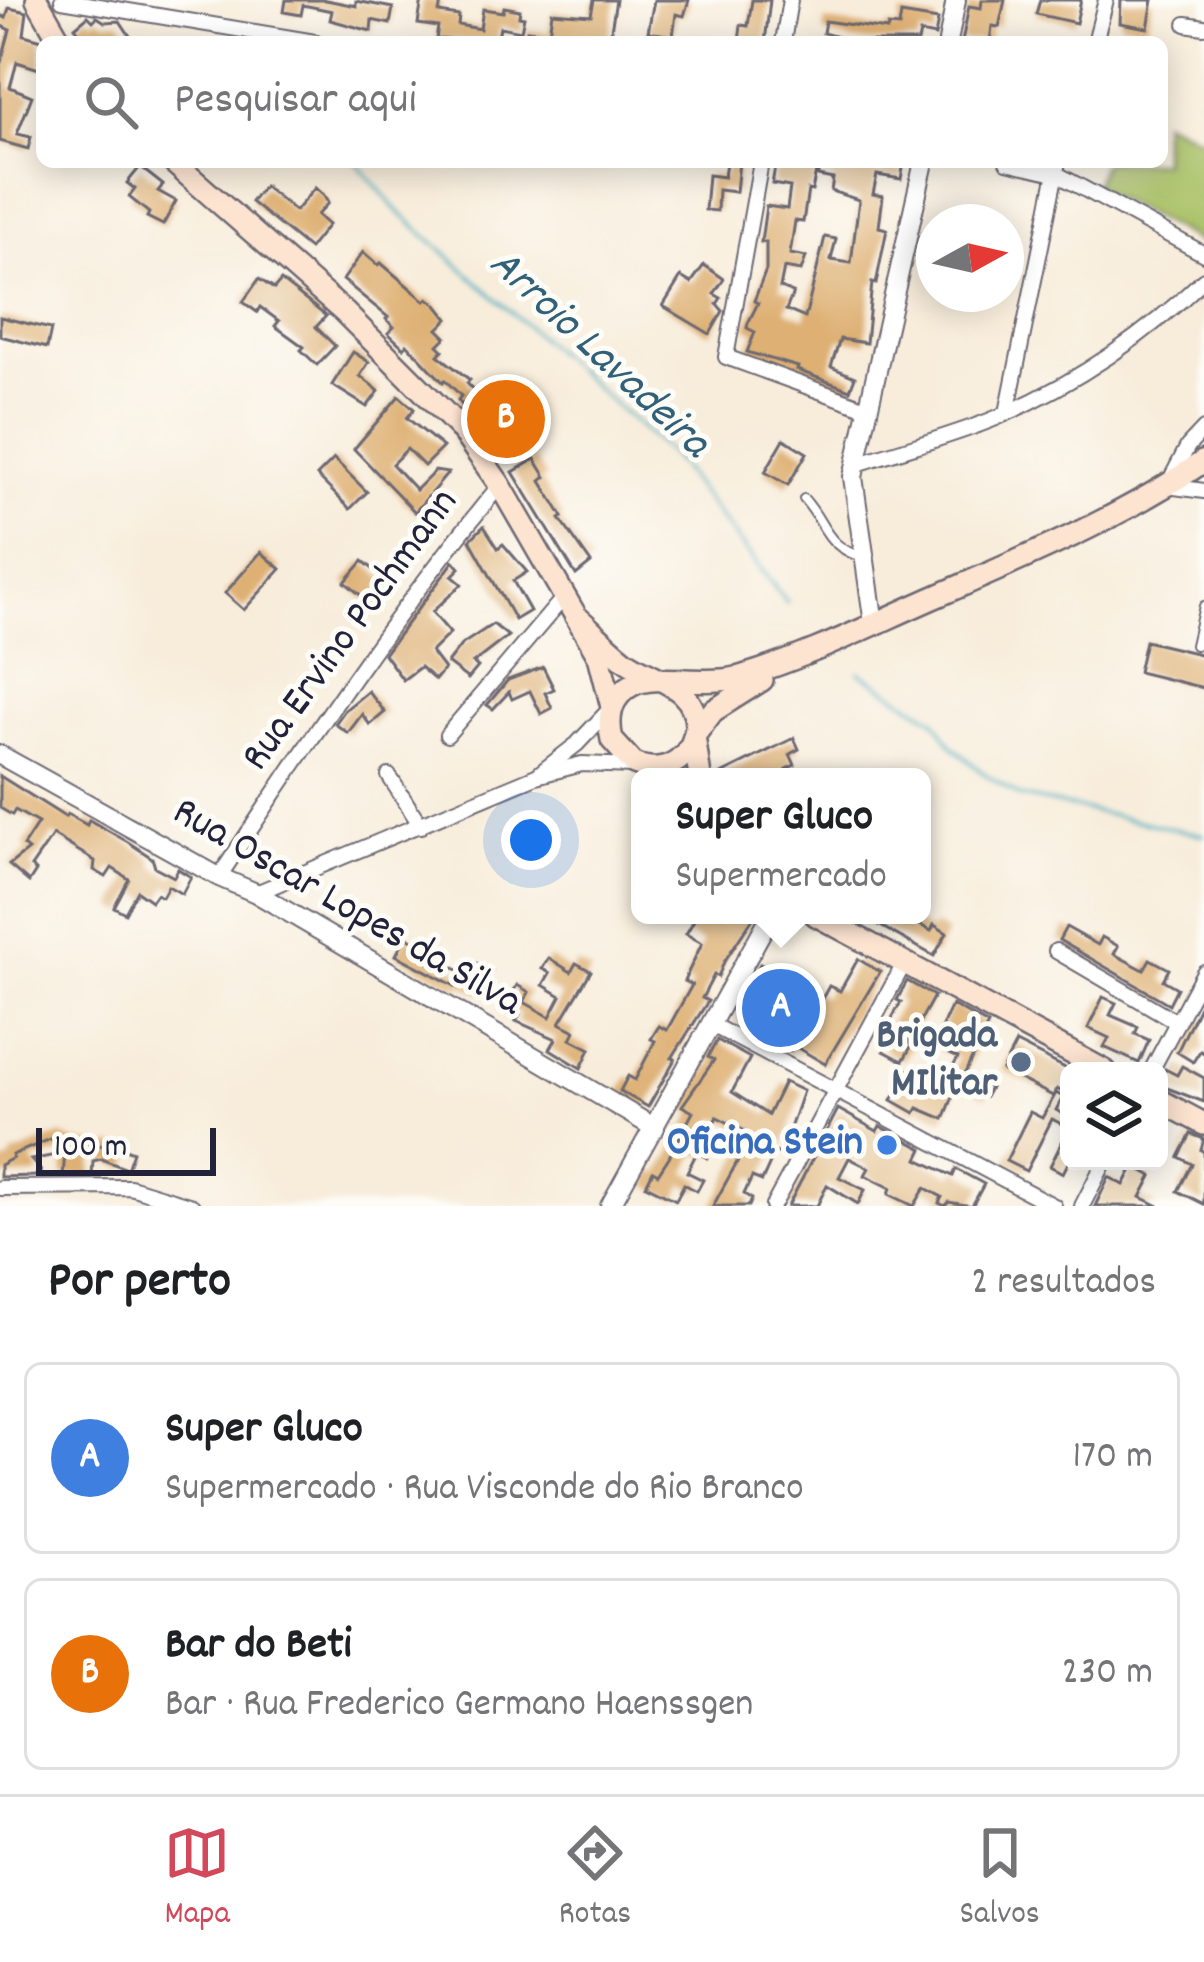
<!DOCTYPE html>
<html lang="pt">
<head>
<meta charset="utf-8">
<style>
	body { margin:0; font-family:Dekko,sans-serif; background:#f2f2f2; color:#202124 }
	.controls { position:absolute; right:36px; bottom:36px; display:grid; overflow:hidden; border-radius:18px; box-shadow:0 6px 30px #0003 }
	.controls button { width:108px; height:108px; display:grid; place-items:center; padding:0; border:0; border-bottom:3px solid #e0e0e0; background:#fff; color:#202124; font:60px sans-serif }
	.compass { position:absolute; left:916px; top:204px; width:108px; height:108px; border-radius:50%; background:#fff; box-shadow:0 6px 30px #0003; rotate:82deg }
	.scale { position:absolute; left:36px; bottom:30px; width:180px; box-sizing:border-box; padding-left:12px; border:6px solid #22223b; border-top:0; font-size:33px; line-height:42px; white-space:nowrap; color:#22223b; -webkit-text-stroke:9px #fdfcf7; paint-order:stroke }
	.you { position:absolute; left:531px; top:840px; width:42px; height:42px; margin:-30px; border:9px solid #fff; border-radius:50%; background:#1a73e8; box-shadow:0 0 0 18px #1a73e833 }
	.badge { display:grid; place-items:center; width:78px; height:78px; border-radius:50%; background:#d1495b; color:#fff; font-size:39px; font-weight:700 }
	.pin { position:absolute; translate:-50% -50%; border:6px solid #fff; box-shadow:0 3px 12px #0006 }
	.popup { position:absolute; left:631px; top:768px; width:300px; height:156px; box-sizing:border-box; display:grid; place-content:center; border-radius:18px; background:#fff; filter:drop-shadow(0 3px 9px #0005); font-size:39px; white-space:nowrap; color:#757577 }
	.popup b { font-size:45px; color:#202124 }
	.popup::after { content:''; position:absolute; left:50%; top:100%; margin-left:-24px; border:24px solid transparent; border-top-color:#fff }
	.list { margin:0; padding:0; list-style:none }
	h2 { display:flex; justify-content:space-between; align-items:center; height:156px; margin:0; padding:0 48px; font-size:51px }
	h2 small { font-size:39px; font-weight:400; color:#757577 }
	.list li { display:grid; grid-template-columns:78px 1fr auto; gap:36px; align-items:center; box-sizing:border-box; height:192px; margin:0 24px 24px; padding:0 24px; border:3px solid #e0e0e0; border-radius:18px }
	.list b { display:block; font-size:45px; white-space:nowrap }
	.list p { margin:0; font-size:39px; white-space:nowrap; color:#757577 }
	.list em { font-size:39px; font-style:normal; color:#757577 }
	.icon { flex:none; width:66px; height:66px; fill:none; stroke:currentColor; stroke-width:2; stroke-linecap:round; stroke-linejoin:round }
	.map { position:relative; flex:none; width:1204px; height:1206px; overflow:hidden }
	.search { position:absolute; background:#fff; box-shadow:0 6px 30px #0003; left:36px; right:36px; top:36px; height:132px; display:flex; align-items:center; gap:30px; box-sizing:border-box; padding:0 42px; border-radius:18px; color:#757577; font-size:45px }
	.sheet { height:588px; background:#fff }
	nav { display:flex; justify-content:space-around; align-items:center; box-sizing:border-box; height:168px; border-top:3px solid #e0e0e0; background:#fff; font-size:33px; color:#757577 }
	nav a { display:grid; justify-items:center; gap:6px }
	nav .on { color:#d1495b }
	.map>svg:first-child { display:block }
</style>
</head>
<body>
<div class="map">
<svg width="1204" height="1206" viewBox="0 0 1204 1206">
	<rect width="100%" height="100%" fill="#fdfcf7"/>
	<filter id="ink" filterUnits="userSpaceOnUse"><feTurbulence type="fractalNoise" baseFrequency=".00833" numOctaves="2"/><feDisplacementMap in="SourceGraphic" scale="24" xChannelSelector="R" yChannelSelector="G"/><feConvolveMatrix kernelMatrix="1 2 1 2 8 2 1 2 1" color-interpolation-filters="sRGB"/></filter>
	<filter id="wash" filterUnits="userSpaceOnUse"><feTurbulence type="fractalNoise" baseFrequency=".004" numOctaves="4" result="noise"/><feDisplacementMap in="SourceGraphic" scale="48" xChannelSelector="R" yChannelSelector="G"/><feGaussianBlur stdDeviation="2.7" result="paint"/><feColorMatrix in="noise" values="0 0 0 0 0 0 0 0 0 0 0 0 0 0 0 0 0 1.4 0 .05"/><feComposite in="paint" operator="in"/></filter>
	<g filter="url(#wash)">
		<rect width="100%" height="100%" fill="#f8eddb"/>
		<path fill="#a9c065" stroke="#667150" stroke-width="3" d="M1162 121 1204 140V245L1093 186 1104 162H1162Z"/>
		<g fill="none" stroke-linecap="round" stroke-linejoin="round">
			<g stroke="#44afc3" stroke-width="3">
				<path d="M356 162 396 209 671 455 787 603"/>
				<path d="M859 672 934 719 953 747 982 772 1019 796 1204 835"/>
			</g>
		</g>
		<g id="blocks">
			<g fill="#deb073">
				<path d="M286 0H326L356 6V1L393 8 390 24 372 20 371 31 330 20 332 11 303 5 301 15 284 12Z"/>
				<path d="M422 0 441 2 439 13 459 16 458 25 480 29 483 9 503 12 504 7 520 10 519 16 524 17 521 31 500 27 497 42 436 39 438 27 418 24Z"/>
				<path d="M594 0H616L609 42 571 39V42H525L527 30 549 33 552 12 591 15Z"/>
				<path d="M654 0H689L684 16 676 14 673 36 648 32Z"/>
				<path d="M752 0H770L765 42 739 41 741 25 748 26Z"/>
				<path d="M982 0H1005L999 27 992 26 990 42H962L969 6 981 8Z"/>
				<path d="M1040 0H1081L1076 23 1036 14Z"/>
				<path d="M1121 0H1153L1148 28 1120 23Z"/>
				<path d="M9 8 27 12 24 35 42 40V70L17 62 10 87 32 96 17 134 31 137 28 149 0 141V66L10 30 0 25V15L6 18Z"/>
				<path d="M901 14 938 20 935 36 920 33 918 42H856L823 33 825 21 887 30 888 26 899 27Z"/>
				<path d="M88 16 93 21 97 17 105 22 120 21 134 42H87L75 27Z"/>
				<path d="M726 162H739L736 192 718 190 717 211 705 210 708 175 724 177Z"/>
				<path d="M776 162H798L797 167 816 171 812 191 808 190 803 222 795 221 790 254 806 257 801 271 784 268 780 288 793 293 786 310 805 318 825 237 836 239 831 260 851 263 859 200 831 191 833 179 818 176 819 162H904L901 179 877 175 873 194 883 196 879 227 887 229 876 284 872 283 866 343 840 339 831 367 855 377 850 390 797 370 798 367 747 352 755 332 747 328 748 323 758 303 754 301 766 270V242H761L766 206 787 209 790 187 772 184Z"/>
				<path d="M140 167 163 185 158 191 176 201 163 225 147 217 149 213 129 197 135 189 127 183Z"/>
				<path d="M264 186 295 211 315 188 324 196 328 203 317 215 328 225 309 249 251 202Z"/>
				<path d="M363 252 378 265 381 263 425 301 428 298 437 305 448 319 438 329 446 337 438 345 443 350 438 355 470 380 467 383 484 402 488 399 499 414 515 402 525 415 500 434 488 418 478 425 458 400 461 396 445 380 443 382 407 344 404 348 388 333 394 327 386 319 388 317 343 280Z"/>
				<path d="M704 265 724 279 714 294 721 298 717 304 723 311 710 334 663 306 681 277 691 283Z"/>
				<path d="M259 279 274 289 281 281 326 316 316 327 335 346 317 365 301 350 304 347 275 326 279 321 260 307 257 312 243 302Z"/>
				<path d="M0 317 51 329 47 348 0 336Z"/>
				<path d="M353 352 369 362 360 376 379 391 367 407 332 385Z"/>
				<path d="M399 396 414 409 407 418 443 447 424 466 407 449 392 464 416 490 435 471 448 473 415 512 354 449Z"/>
				<path d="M784 439 807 453 788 485 765 472Z"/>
				<path d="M334 459 367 492 350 509 317 476Z"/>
				<path d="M535 459 546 477 541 481 563 517 560 519 591 563 576 575 513 472Z"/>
				<path d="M484 526 498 548 503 544 527 572 513 581 530 611 515 620 470 540Z"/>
				<path d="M261 552 281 569 244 610 225 593Z"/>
				<path d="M363 561 388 581 370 603 345 582Z"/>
				<path d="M454 561 460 568 452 576 462 584 432 612 450 633 431 652 444 669 435 680 420 667 403 680 384 654Z"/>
				<path d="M493 624 508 636 473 663 478 667 468 679 447 663 461 645Z"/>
				<path d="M1145 641 1204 655V688L1138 672Z"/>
				<path d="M543 667 554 689 545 693 552 708 541 714 530 691 512 699 509 692 493 709 487 705 508 680Z"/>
				<path d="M368 691 385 712 370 725 362 714 348 733 335 724 345 710Z"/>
				<path d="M794 738 799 749 790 754 795 765 786 769 789 777H715Z"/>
				<path d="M0 776 65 817 67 814 87 825 89 820 128 842 152 858 155 867 174 877 178 869 191 877 182 894 168 886 162 897 156 894 151 901 137 891 125 913 114 907 129 879 112 868 106 877 94 870 95 861 53 835 31 867 36 871 29 882 9 865 28 850 23 846 38 823 15 810 12 815 0 808Z"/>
				<path d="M697 915H755L724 962 718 977 714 975 702 998 708 1001 672 1058 675 1059 648 1107 620 1091 628 1076 635 1080 655 1041 651 1039 659 1026 667 1030 692 985 684 981 702 943 686 934Z"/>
				<path d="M861 915H908L907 918 931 931 934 925 947 933 934 956Z"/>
				<path d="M1066 927 1098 945 1102 937 1118 946 1114 954 1144 970 1150 959 1169 969 1163 980 1177 988 1169 1004 1059 940Z"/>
				<path d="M406 936 470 978 477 963 492 971 480 994 461 985 459 988 396 955Z"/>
				<path d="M549 958 571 972 576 963 591 971 560 1023 575 1031 571 1039 590 1049 581 1068 550 1049 556 1039 516 1021 520 1014 505 1006 517 985 529 992 524 1002 550 1017 561 996 543 985 550 973 542 969Z"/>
				<path d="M858 959 880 972 825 1064 793 1045 790 1051 750 1030 765 1002 744 992 760 964 823 997 829 986 840 991Z"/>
				<path d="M907 981 934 996 908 1043 912 1045 903 1061 884 1051 886 1046 879 1042 901 1002 897 1000Z"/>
				<path d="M1204 996V1053L1200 1051 1193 1062 1177 1052Z"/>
				<path d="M1103 997 1116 1003 1110 1015 1138 1027 1135 1034 1149 1040 1139 1063 1104 1047 1109 1038 1088 1028Z"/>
				<path d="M952 1005 988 1025 965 1073 990 1088 985 1097 959 1082 944 1119 918 1108 915 1113 892 1100 908 1070 938 1087 943 1084 958 1058 933 1046Z"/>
				<path d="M717 1040 750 1058 732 1092 768 1115 784 1082 803 1091 781 1154 775 1152 762 1181 752 1177 744 1194 752 1199 749 1206H713L748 1142 739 1139 743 1130 717 1117 704 1141 714 1147 707 1158 697 1152 687 1172 703 1180 697 1191 684 1184 676 1200 646 1185 653 1171 658 1174 669 1157 693 1112 682 1106 714 1060 708 1057Z"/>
				<path d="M1016 1043 1069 1070V1096L1057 1089 1053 1096 1002 1070Z"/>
				<path d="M1182 1066 1204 1078V1102L1159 1085 1165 1069 1177 1075Z"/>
				<path d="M1056 1093 1063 1097 1056 1110 1069 1118V1161L1063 1173 1050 1166 1069 1128 1052 1119 1026 1171 1006 1161 1030 1112 1042 1118Z"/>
				<path d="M838 1109 877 1131 880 1126 923 1149 918 1159 953 1176 956 1169 984 1184 972 1206 949 1202 945 1206 939 1203 942 1197 925 1188 914 1206 889 1194 891 1188 865 1175 869 1168 849 1158 839 1177 865 1190 858 1204 827 1185 817 1206H788Z"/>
				<path d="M1191 1134 1204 1139 1201 1150 1204 1152V1204L1178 1191 1192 1164 1179 1157Z"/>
				<path d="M60 1135 75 1141 111 1147 112 1144 133 1152 127 1169 101 1159 93 1161 92 1176H63L65 1153 31 1160 41 1171 35 1176 0 1177V1165L13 1158 12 1155Z"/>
				<path d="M1134 1166 1152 1176 1141 1197 1159 1206H1095L1109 1177 1124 1185Z"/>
			</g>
		</g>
	</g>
	<g filter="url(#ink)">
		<use href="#blocks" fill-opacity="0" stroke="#6d6973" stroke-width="3"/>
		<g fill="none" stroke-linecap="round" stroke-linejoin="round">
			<defs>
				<g id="service">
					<path d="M804 499C828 526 823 545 864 558"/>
					<path d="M1195 645 1204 606"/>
				</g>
				<g id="minor">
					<path d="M62 0 315 42"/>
					<path d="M1186 24 1204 27"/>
					<path d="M783 42 790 0"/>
					<path d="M1095 42 1106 0"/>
					<path d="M761 162 726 357 869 409"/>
					<path d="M1007 162 1055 173 1204 254"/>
					<path d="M1007 413 1058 162"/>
					<path d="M1204 429 1188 446 1167 486 1204 491"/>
					<path d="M854 465C901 449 951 437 996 418 1074 384 1143 338 1204 279"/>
					<path d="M447 735 564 597"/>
					<path d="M540 773 577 744 612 707"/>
					<path d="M389 776 421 826"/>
					<path d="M219 877C308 742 397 610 500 485"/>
					<path d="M256 893 536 776 582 764 633 766"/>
					<path d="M1056 951 1177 1022"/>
					<path d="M712 1025 1054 1206"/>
					<path d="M1151 1071 1204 972"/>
					<path d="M0 1188 130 1187 192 1206"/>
					<path d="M773 1206 905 962"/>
					<path d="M1082 1206 1105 1161"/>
				</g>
				<g id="tertiary">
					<path d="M948 42 956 0"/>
					<path d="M874 624 853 477 924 162"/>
					<path d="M0 755 219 877 256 893 655 1128"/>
					<path d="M610 1206 771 915"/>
				</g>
				<g id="secondary">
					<path d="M37 0 61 42"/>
					<path d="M173 162 344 312 460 428 500 485 599 656 612 707"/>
					<path d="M576 616C592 630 608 647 625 660 652 680 697 685 696 727 695 740 689 752 678 760 664 771 649 770 634 764L612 740C607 718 611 696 632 685 655 673 708 686 740 677 808 657 871 625 935 597 1026 557 1122 518 1204 461"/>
					<path d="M700 777 694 736 713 711 762 680"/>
					<path d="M816 915 1105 1071"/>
					<path d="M1159 1100 1204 1124"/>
				</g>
			</defs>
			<use href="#service" stroke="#6d6973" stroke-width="12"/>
			<use href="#minor" stroke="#6d6973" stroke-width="18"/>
			<use href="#tertiary" stroke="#6d6973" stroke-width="22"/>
			<use href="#secondary" stroke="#6d6973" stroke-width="26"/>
			<use href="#service" stroke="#fff" stroke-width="8"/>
			<use href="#minor" stroke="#fff" stroke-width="14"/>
			<use href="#tertiary" stroke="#fff" stroke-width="18"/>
			<use href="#secondary" stroke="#fde4d1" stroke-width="21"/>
		</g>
	</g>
	<circle fill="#5c6f8a" stroke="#fdfcf7" stroke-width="4.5" cx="1021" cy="1062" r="12"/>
	<circle fill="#3f7fe0" stroke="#fdfcf7" stroke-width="4.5" cx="887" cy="1145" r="12"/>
	<g text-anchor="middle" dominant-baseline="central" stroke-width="10" stroke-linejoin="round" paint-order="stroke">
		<g font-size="42" fill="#22223b" stroke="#fdfcf7">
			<text transform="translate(352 631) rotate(-54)">Rua Ervino Pochmann</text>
			<text transform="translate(346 909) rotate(30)">Rua Oscar Lopes da Silva</text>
		</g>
		<g font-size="42" font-weight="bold" fill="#4e5e75" stroke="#fdfcf7" text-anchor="end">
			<text x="997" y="1038">Brigada<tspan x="997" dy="48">MIlitar</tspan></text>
		</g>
		<g font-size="42" font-weight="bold" fill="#366cbe" stroke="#fdfcf7" text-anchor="end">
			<text x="863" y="1145">Oficina Stein</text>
		</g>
		<g font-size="45" font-style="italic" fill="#316178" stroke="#fdfcf7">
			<text transform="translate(598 355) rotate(43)">Arroio Lavadeira</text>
		</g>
	</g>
</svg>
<div class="controls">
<button><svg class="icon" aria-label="layers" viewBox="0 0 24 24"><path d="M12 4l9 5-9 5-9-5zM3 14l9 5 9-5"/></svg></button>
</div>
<svg class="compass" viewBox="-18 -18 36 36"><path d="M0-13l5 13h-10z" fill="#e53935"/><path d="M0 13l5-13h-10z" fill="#757577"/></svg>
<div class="scale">100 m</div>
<div class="you"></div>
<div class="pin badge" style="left:781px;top:1008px;background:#3f7fe0">A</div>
<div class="popup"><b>Super Gluco</b>Supermercado</div>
<div class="pin badge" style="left:506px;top:419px;background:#e8710a">B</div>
<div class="search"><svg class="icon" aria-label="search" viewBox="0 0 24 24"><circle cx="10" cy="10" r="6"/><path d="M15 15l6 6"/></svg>Pesquisar aqui</div>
</div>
<section class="sheet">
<h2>Por perto<small>2 resultados</small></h2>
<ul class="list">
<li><span class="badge" style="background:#3f7fe0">A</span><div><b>Super Gluco</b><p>Supermercado · Rua Visconde do Rio Branco</p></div><em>170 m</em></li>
<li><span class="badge" style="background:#e8710a">B</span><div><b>Bar do Beti</b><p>Bar · Rua Frederico Germano Haenssgen</p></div><em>230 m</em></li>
</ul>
</section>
<nav>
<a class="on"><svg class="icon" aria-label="map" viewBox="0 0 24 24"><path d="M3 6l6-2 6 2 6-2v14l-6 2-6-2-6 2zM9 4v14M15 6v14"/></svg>Mapa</a>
<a><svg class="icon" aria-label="directions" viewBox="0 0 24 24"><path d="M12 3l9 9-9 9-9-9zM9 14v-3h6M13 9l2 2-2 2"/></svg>Rotas</a>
<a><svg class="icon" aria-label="saved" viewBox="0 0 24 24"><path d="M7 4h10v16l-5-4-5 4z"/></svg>Salvos</a>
</nav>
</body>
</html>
